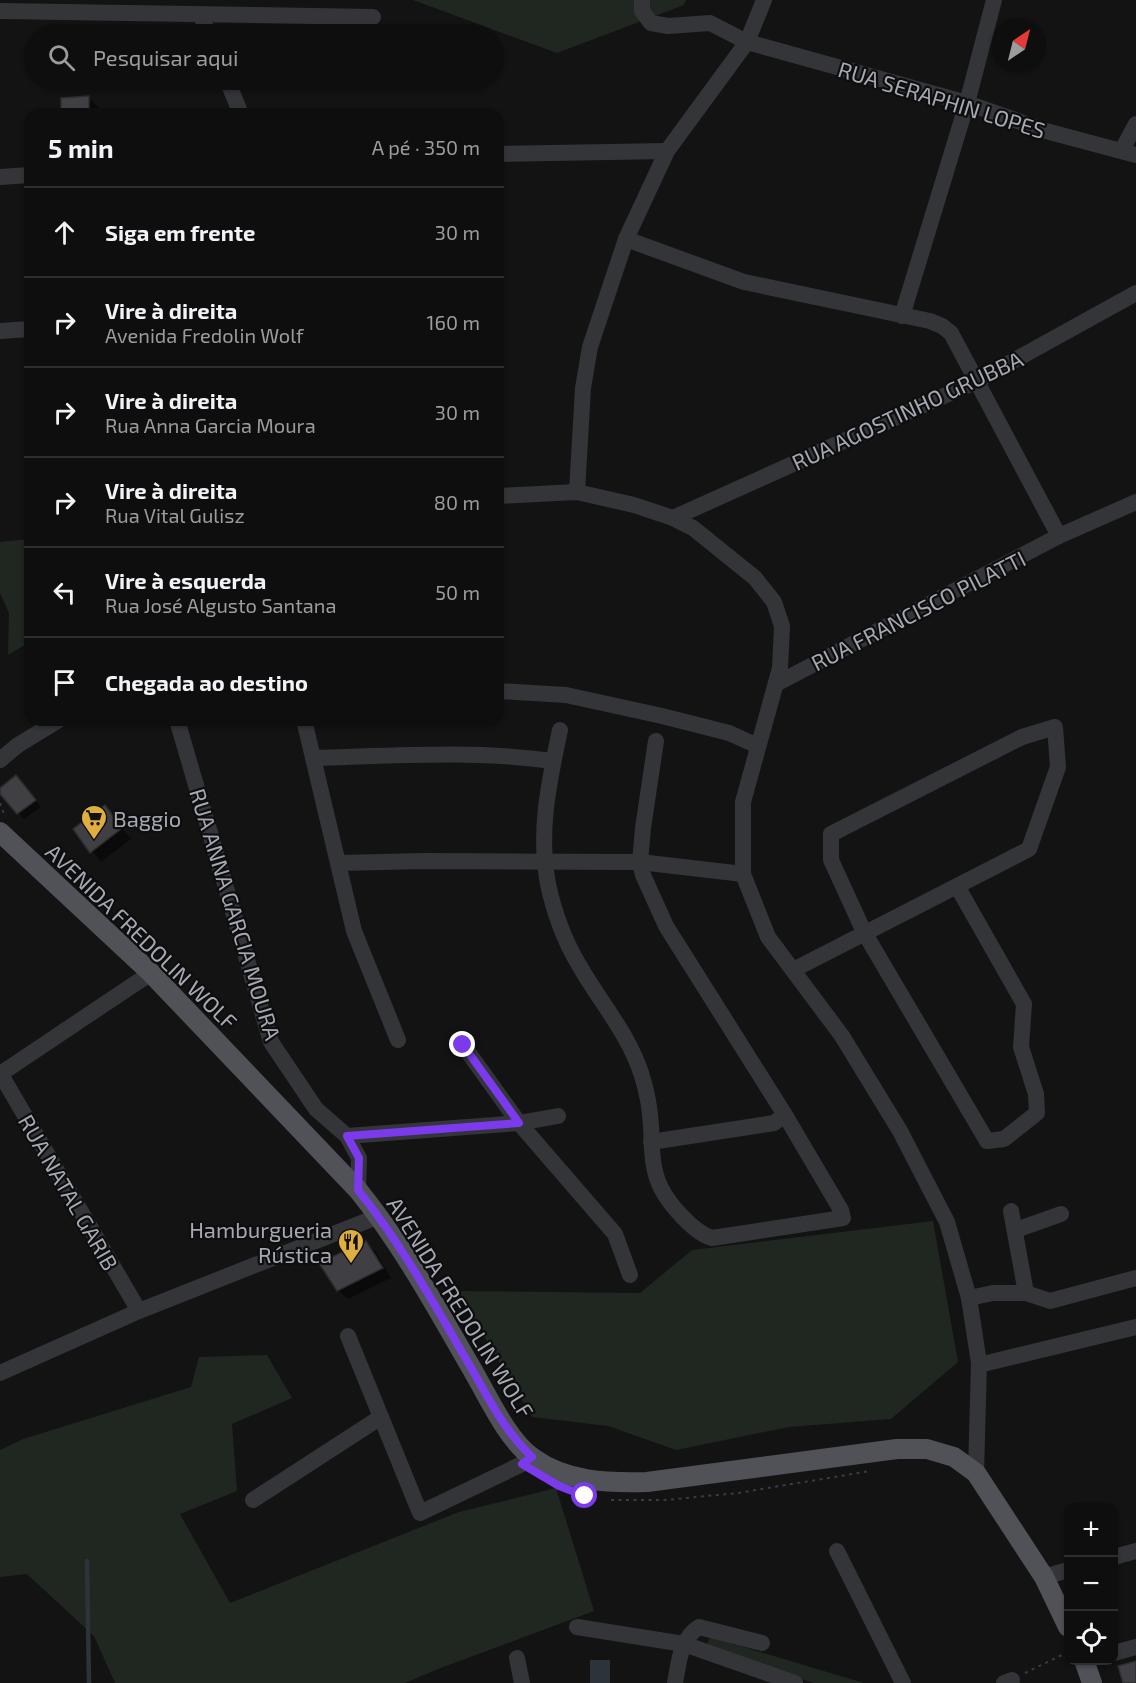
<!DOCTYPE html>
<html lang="pt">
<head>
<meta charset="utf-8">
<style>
	body { margin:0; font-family:"Exo 2",sans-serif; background:#171718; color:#f1f3f6 }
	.controls { position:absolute; right:18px; bottom:18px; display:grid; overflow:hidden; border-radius:12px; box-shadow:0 2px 4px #0004 }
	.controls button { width:54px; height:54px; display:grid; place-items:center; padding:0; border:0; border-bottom:2px solid #2e2e2f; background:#0e0e0f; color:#f1f3f6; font:30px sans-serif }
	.compass { position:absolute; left:992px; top:18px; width:54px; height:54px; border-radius:50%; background:#0e0e0f; box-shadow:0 2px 4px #0004; rotate:35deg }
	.stop { position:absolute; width:18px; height:18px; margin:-14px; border:4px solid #7c3aed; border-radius:50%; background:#fff }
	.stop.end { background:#7c3aed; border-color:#fff; box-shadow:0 2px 6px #0008 }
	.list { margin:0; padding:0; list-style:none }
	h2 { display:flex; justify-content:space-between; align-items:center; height:78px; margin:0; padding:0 24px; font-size:26px }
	h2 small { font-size:20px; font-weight:400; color:#9b9c9e }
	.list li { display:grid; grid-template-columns:39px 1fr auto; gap:18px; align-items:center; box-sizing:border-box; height:90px; padding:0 24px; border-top:2px solid #2e2e2f }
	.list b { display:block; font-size:22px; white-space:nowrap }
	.list p { margin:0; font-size:20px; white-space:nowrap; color:#9b9c9e }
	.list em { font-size:20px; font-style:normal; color:#9b9c9e }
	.icon { flex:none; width:33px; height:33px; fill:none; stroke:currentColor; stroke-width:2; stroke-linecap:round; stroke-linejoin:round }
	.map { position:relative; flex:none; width:1136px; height:1683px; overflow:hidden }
	.search { position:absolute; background:#0e0e0f; box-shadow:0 2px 4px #0004; left:24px; top:24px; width:480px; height:66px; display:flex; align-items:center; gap:15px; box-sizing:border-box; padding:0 21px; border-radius:33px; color:#9b9c9e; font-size:22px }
	.panel { position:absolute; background:#0e0e0f; box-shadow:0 2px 4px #0004; left:24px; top:108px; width:480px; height:618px; border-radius:18px }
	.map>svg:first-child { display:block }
</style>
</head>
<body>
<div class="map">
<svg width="1136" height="1683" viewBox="0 0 1136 1683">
	<rect width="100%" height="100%" fill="#131314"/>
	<g fill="#1f2720">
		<path d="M413 0H686L684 5 557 53Z"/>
		<path d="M30 539V642L8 655 9 613 0 593V542Z"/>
		<path d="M933 1221 958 1362 891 1419 789 1427 676 1450 608 1426 532 1417 457 1291 640 1293 692 1250Z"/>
		<path d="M267 1355 292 1398 232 1424 237 1491 180 1514 230 1603 459 1512 556 1488 594 1611 438 1669 405 1683H115L94 1636 27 1574 0 1577V1450L23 1439 191 1387 199 1357Z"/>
		<path d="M710 1637 864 1683H814L705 1649Z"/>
	</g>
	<rect fill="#2c3339" x="590" y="1660" width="20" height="23"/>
	<g fill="#0007">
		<path d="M88 97 98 107V114H62Z"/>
		<path d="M22 783 41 807 24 819 0 792V790Z"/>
		<path d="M105 807 131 839 101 862 75 829Z"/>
		<path d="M366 1243 376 1252 391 1278 348 1299 338 1290Z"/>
	</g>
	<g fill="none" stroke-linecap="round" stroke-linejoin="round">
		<path stroke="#2c3339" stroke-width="4.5" d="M87 1561 89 1683"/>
	</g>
	<g fill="#404044" stroke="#2d2d30" stroke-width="1.5">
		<path d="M89 96V114H61V98Z"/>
		<path d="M16 775 36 800 17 814 0 794V788Z"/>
		<path d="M105 805 122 828 90 853 73 829Z"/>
		<path d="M366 1241 383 1268 337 1291 319 1263Z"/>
		<path d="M1136 1661V1683H1123L1118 1666Z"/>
	</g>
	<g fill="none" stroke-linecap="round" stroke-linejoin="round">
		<g stroke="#3a3c40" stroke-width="2" stroke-dasharray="3 4.5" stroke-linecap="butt">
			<path d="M0 803 5 817"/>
			<path d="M611 1500H665L738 1493 870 1471"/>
			<path d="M1025 1673 1068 1652"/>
		</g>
		<g stroke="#343539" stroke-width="16">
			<path d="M642 0V11L651 23 668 26 710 23 747 42 967 103 1046 131 1136 155"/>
			<path d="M0 11 373 17"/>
			<path d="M200 14 209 34"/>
			<path d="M227 80 241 114"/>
			<path d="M1122 150 1136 124"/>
			<path d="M498 154 667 151"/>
			<path d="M0 177 30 175"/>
			<path d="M626 239 744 282 930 321 942 326 951 333 1059 536"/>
			<path d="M902 316 967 103 994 0"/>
			<path d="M0 331 30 329"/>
			<path d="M577 492 583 388 590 347 626 239 667 151 747 42 764 0"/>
			<path d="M498 496 577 492 634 505 673 518 693 528 755 578 774 602 782 626 780 668 743 802V874L768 937 842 1036 900 1131 947 1222 969 1298 979 1363 976 1473"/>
			<path d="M673 518 977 381 1136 293"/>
			<path d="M776 684 1059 536 1136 502"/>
			<path d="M498 691 566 695 662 716 729 733 758 746"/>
			<path d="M177 720 271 1042 316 1109 347 1136 359 1158 358 1190"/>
			<path d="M305 724 354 931 398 1040"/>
			<path d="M560 730C549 782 538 831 548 884 554 912 564 940 579 965 600 1002 629 1034 642 1076 647 1092 650 1108 651 1125 652 1146 651 1168 661 1188 669 1204 694 1233 712 1238L843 1218 841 1210 785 1115 666 926 643 875 640 862 643 828 656 741"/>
			<path d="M313 758C393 756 474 750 553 761"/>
			<path d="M0 760 18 745 59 720"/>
			<path d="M338 863 425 861 640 862 743 874"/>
			<path d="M793 970 1029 849 1058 767 1055 727 1022 737 831 834V860L864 932 987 1141 1004 1139 1037 1113 1036 1094 1021 1047 1024 1004 957 886"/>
			<path d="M463 1045 519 1123 615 1234 630 1275"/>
			<path d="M0 1073 139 1311"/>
			<path d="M0 1074 151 973"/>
			<path d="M347 1136 519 1123 558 1116"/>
			<path d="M651 1142 774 1123 785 1115"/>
			<path d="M1011 1211 1026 1293"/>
			<path d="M1016 1230 1061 1214"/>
			<path d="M969 1298 993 1293H1026L1050 1301 1136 1278"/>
			<path d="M348 1336 420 1513 522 1464 532 1457"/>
			<path d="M979 1365 1136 1327"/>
			<path d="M0 1373 139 1311 379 1216"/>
			<path d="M253 1500 381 1417"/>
			<path d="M837 1551 903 1683"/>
			<path d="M1114 1557 1136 1551"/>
			<path d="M1044 1577 1068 1570"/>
			<path d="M577 1627 684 1644 795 1683"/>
			<path d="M1114 1653 1136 1647"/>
			<path d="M517 1658 522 1683"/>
			<path d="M675 1683C679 1662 680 1639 699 1627L762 1643"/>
			<path d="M1004 1683 1012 1680"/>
		</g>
		<g stroke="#505258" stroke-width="20">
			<path d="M0 832 151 973 358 1190C401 1243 435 1305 469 1364 486 1392 506 1439 533 1458 566 1482 607 1483 647 1482L897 1449H927L954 1457 976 1473 1044 1577 1068 1627"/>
			<path d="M1084 1660 1092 1683"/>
		</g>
	</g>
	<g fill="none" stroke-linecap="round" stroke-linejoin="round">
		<path stroke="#7c3aed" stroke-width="8" d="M463 1045 519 1123 347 1136 359 1158 358 1190C400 1242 433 1302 466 1359 486 1393 503 1430 532 1457L522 1464 559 1486 585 1496"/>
	</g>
	<defs>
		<symbol id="supermarket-pin" viewBox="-11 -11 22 30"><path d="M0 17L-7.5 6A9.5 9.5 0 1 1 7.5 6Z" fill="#e0ae3f" stroke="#0e0e0f"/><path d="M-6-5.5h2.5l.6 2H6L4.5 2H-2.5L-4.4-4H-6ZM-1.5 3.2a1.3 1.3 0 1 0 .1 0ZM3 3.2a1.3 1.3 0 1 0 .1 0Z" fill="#111"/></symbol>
		<symbol id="restaurant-pin" viewBox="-11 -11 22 30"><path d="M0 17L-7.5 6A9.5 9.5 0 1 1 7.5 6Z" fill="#e0ae3f" stroke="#0e0e0f"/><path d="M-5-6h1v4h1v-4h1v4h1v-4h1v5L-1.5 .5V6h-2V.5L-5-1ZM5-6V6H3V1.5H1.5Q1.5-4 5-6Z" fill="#111"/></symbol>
	</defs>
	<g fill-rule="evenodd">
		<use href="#supermarket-pin" x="79" y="803" width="30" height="40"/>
		<use href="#restaurant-pin" x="336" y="1227" width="30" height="40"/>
	</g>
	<g text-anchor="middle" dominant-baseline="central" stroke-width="4.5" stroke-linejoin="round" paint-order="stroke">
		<g font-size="22" fill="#a6a9b3" stroke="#0e0e0f">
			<text transform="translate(942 99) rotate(17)">RUA SERAPHIN LOPES</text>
			<text transform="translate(907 410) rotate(-25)">RUA AGOSTINHO GRUBBA</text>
			<text transform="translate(918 610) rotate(-27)">RUA FRANCISCO PILATTI</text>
			<text transform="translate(236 914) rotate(73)">RUA ANNA GARCIA MOURA</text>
			<text transform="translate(142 936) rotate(44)">AVENIDA FREDOLIN WOLF</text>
			<text transform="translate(69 1192) rotate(60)">RUA NATAL GARIB</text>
			<text transform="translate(461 1307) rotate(58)">AVENIDA FREDOLIN WOLF</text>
		</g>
		<g font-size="22" fill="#a6a9b3" stroke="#0e0e0f" text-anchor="start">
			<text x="113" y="818">Baggio</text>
			<text x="332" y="1229" text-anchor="end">Hamburgueria<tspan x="332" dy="25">Rústica</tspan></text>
		</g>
	</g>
</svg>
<div class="controls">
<button>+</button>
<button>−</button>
<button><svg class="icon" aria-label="locate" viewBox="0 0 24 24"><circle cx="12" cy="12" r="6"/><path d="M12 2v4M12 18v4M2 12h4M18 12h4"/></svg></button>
</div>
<svg class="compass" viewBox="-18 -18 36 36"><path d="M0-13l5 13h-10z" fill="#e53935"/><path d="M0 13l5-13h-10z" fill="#9b9c9e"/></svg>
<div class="stop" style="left:585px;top:1496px"></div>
<div class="stop end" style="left:463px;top:1045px"></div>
<div class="search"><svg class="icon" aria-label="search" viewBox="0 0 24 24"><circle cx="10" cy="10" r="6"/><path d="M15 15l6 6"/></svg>Pesquisar aqui</div>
<section class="panel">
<h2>5 min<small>A pé · 350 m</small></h2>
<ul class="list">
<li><svg class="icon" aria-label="ahead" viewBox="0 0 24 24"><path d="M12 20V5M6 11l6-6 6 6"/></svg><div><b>Siga em frente</b></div><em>30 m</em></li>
<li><svg class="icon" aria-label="right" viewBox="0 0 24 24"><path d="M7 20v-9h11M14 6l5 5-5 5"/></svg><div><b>Vire à direita</b><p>Avenida Fredolin Wolf</p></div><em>160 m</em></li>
<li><svg class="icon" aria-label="right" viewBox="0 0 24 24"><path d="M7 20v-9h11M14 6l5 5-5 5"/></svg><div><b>Vire à direita</b><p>Rua Anna Garcia Moura</p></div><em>30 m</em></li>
<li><svg class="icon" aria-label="right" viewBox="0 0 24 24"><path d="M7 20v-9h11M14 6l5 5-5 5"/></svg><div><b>Vire à direita</b><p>Rua Vital Gulisz</p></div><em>80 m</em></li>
<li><svg class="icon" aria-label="left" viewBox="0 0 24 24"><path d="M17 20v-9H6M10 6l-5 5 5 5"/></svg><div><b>Vire à esquerda</b><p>Rua José Algusto Santana</p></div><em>50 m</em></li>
<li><svg class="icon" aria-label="arrive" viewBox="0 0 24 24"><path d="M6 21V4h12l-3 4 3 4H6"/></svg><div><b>Chegada ao destino</b></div></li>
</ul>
</section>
</div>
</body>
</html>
